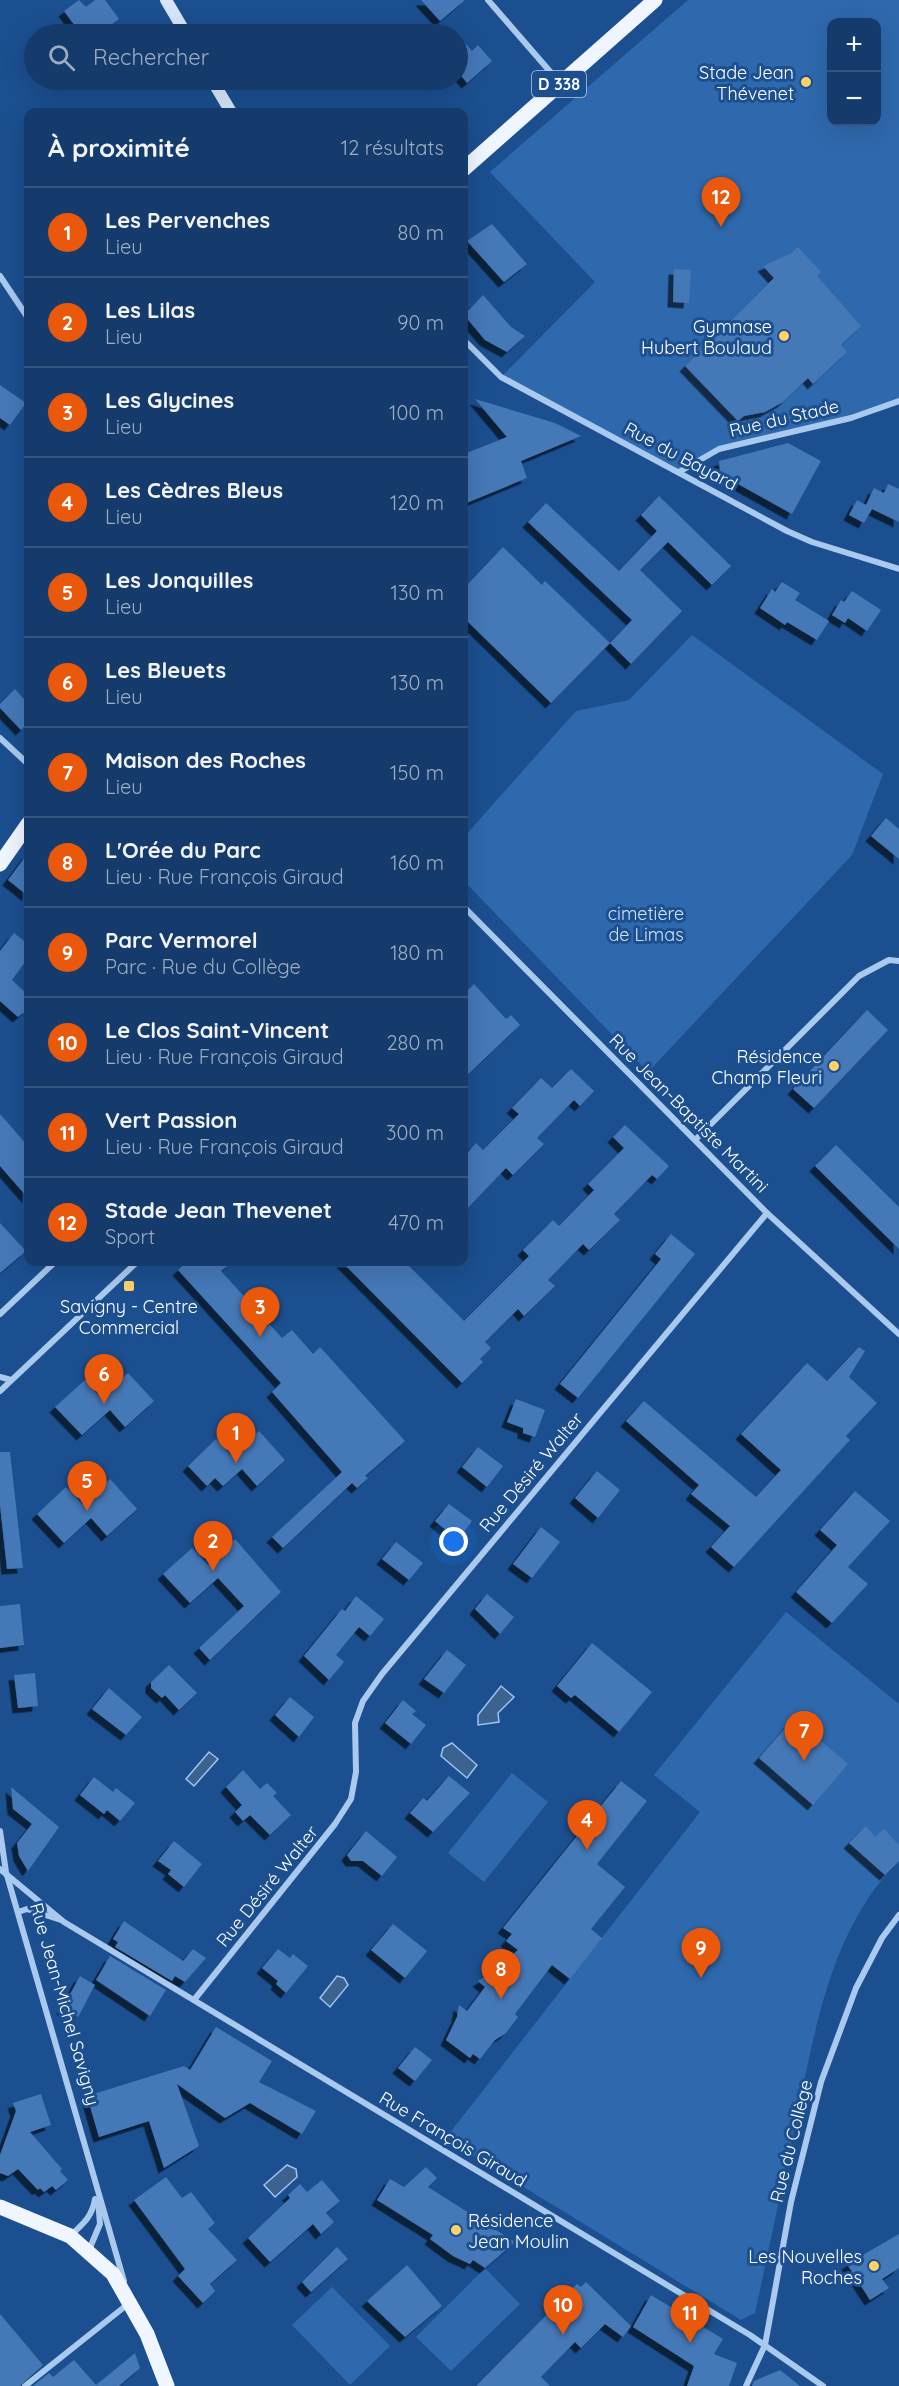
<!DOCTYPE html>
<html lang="fr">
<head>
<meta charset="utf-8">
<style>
	body { margin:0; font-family:Quicksand,sans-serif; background:#214673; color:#f1f3f6 }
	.controls { position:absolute; right:18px; top:18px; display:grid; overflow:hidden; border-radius:12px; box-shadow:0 6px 24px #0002 }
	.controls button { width:54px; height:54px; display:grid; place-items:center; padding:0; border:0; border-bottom:2px solid #33557e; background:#143b6b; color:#f1f3f6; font:30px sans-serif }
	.you { position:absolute; left:454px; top:1542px; width:21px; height:21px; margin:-15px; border:4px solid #fff; border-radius:50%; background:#1a73e8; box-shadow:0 0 0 9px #1a73e833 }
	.badge { display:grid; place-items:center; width:39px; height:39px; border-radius:50%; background:#ea580c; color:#fff; font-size:20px; font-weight:700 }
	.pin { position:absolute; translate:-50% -50px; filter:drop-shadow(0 2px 3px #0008) }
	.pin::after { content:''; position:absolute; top:32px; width:21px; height:18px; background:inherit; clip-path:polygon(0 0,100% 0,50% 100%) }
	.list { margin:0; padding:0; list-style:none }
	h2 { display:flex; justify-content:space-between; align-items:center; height:78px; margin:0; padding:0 24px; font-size:26px }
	h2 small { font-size:20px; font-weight:400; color:#9dadc1 }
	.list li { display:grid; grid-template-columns:39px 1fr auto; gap:18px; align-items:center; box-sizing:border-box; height:90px; padding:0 24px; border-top:2px solid #33557e }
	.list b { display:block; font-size:22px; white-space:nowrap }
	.list p { margin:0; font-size:20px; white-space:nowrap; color:#9dadc1 }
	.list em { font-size:20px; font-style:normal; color:#9dadc1 }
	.icon { flex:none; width:33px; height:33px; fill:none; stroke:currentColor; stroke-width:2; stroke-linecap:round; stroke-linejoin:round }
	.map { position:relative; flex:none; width:899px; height:2386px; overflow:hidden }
	.search { position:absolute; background:#143b6b; box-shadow:0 6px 24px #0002; left:24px; top:24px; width:444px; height:66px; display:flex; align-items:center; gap:15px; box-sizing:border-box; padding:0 21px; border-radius:33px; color:#9dadc1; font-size:22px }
	.panel { position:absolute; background:#143b6b; box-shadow:0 6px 24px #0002; left:24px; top:108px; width:444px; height:1158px; border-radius:12px }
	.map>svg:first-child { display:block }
</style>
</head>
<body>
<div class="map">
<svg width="899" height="2386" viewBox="0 0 899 2386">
	<defs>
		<filter id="shadow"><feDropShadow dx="-5.5" dy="5.5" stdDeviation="0" flood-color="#0009"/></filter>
	</defs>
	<rect width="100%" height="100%" fill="#1b4f8f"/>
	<g fill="#2e69ad" fill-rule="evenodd">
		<path d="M688 0H899V401L851 418 719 449 679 472 501 377 595 282 490 172ZM832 22H876V122H832Z"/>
		<path d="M692 635 883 774 852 855 648 1072 464 881V837L576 711 629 700Z"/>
		<path d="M786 1612 899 1704V1861C830 1929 815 2031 796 2121 782 2185 769 2249 755 2313L741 2320 445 2139 700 1812 654 1775Z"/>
		<path d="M512 1773 548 1802 484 1882 448 1853Z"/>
		<path d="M485 2268 520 2304 451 2371 416 2337Z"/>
		<path d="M332 2287 390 2346 350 2385 292 2325Z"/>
	</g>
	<g fill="#3c6290" stroke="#9cc4f0" stroke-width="1.5">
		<path d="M501 1686 514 1697 498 1713 499 1722 478 1725V1715Z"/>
		<path d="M452 1743 477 1765 467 1778 441 1756 443 1748Z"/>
		<path d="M209 1752 218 1759 194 1786 186 1779Z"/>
		<path d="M337 1976 344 1978 348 1985 330 2007 320 1998Z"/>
		<path d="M287 2165 296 2169 297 2177 275 2197 264 2185Z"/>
	</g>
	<g fill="#4478b7" filter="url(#shadow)">
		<path d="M79 0 86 7 95 0H105L119 19 101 32 95 24 81 34 64 11Z"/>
		<path d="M421 0H465L440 21Z"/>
		<path d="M458 35 472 51 478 45 492 61 467 83 458 72Z"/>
		<path d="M492 224 527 264 504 282 467 241Z"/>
		<path d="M798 247 821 272 817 276 861 326 841 345 847 352 813 384 808 378 783 402 765 412 744 416 738 421 685 366 774 278 763 266 790 254Z"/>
		<path d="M674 269 691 270 689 303 673 302Z"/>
		<path d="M483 295 511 327 525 336 507 352 485 340 464 315Z"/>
		<path d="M0 385 26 403 10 425 0 418Z"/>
		<path d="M475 399 555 423 581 436 521 461 527 478 464 504V454L507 437Z"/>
		<path d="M788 443 821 461 792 514 720 474 719 461Z"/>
		<path d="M888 484 899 489V522L872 509 864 523 849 515 857 500 866 505 874 488 884 493Z"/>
		<path d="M659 496 731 566 712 585 668 542 640 570 682 611 631 664 610 643 551 703 464 618V588L503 547 542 585 545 581 610 643 632 620 528 522 546 503 619 571 657 531 641 515Z"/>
		<path d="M782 582 800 593 795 600 829 621 817 640 787 622 785 625 760 608 772 589 775 592Z"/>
		<path d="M852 591 881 610 867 631 848 618 845 623 832 615 841 600 844 602Z"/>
		<path d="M15 689 28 704V723L21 730 0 708V704Z"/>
		<path d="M886 818 899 829V859L871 836Z"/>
		<path d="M28 853V896L8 880Z"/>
		<path d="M14 933 28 944V958L12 980 28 995V1009L18 1017 0 1001V951Z"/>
		<path d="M474 984 506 1019 511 1015 520 1025 464 1078V994Z"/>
		<path d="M867 1010 888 1030 814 1108 793 1089Z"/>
		<path d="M571 1069 594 1091 580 1106 574 1100 537 1138 544 1144 513 1175 506 1168 464 1212V1157L476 1143 483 1150 519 1114 512 1108 541 1078 552 1088Z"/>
		<path d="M0 1114 28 1146V1198L0 1166Z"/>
		<path d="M625 1125 669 1166 657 1179 652 1175 614 1214 620 1220 589 1250 583 1244 548 1280 555 1286 524 1316 518 1309 485 1342 491 1348 480 1359 483 1362 462 1383 342 1262H405L464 1321 529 1256 523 1250 553 1220 559 1226 594 1190 588 1184 624 1148 613 1137Z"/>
		<path d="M836 1145 899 1207V1249L815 1166Z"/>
		<path d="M0 1223 26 1251 0 1273Z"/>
		<path d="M671 1234 695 1254 578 1398 560 1384 661 1259 655 1254Z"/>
		<path d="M187 1262H232L221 1271 282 1338 292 1330 313 1354 320 1347 405 1441 365 1476 368 1478 357 1488 352 1483 283 1548 272 1537 342 1472 272 1392 281 1383 178 1270Z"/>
		<path d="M859 1347 865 1351 849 1377 877 1403 846 1436 850 1440 734 1567 711 1547 730 1526 691 1494 699 1485 626 1421 644 1401 756 1497 781 1470 741 1434 807 1363 827 1381Z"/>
		<path d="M128 1373 154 1401 125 1427 110 1410 82 1435 55 1407 85 1380 100 1397Z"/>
		<path d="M516 1399 545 1410 535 1437 523 1433V1428L507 1422Z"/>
		<path d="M259 1431 285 1460 257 1486 242 1469 223 1486 215 1478 207 1486 188 1466 216 1439 232 1456Z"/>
		<path d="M478 1447 503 1466 487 1487 462 1467Z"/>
		<path d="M0 1452H10L23 1568 7 1569 0 1505Z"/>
		<path d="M597 1471 620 1490 598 1518 575 1498Z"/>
		<path d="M110 1479 137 1509 107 1536 91 1518 64 1543 37 1514 66 1487 82 1504Z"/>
		<path d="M855 1491 890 1521 848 1567 868 1584 832 1623 796 1592 837 1545 820 1530Z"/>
		<path d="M449 1504 472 1521 458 1540 435 1521Z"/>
		<path d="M541 1527 560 1542 532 1578 513 1564Z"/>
		<path d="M235 1539 281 1592 210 1660 199 1648 244 1606 218 1578 190 1603 163 1574 192 1548 208 1565Z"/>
		<path d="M396 1542 423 1563 409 1580 382 1559Z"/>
		<path d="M487 1594 514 1617 500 1634 475 1609Z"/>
		<path d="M356 1596 384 1619 370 1636 359 1627 336 1655 344 1662 329 1680 304 1656 342 1609 345 1611Z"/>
		<path d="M20 1604 24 1645 0 1648V1606Z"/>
		<path d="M592 1643 652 1692 619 1732 575 1695 571 1698 557 1686Z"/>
		<path d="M447 1650 466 1665 444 1693 424 1679Z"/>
		<path d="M169 1665 197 1693 179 1710 165 1695 162 1698 151 1688V1682Z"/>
		<path d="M35 1673 38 1706 18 1708 14 1675Z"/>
		<path d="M109 1688 142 1717 126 1735 92 1709Z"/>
		<path d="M290 1697 314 1717 299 1737 275 1715Z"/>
		<path d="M403 1700 416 1711 412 1714 426 1725 411 1744 385 1723Z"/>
		<path d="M794 1718 848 1764 813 1805 759 1758Z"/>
		<path d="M243 1770 260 1789 267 1783 277 1793 273 1796 291 1815 270 1835 250 1815 243 1821 235 1812 242 1805 226 1787Z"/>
		<path d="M449 1776 470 1793 433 1832 410 1813 423 1798 427 1801Z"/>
		<path d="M94 1777 113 1792 116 1788 135 1803 120 1821 107 1810 104 1814 80 1795Z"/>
		<path d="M621 1781 647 1801 597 1864 625 1887 591 1929 602 1938 570 1979 552 1965 515 2014 518 2017 506 2033 495 2040 480 2059 473 2054 470 2058 446 2040 457 2017 459 2005 467 2011 485 1987 478 1981 490 1974 518 1950 506 1941 512 1934 503 1928Z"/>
		<path d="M11 1787 59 1827 28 1871 19 1856 17 1843 32 1824 13 1809Z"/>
		<path d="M866 1826 875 1837 884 1829 899 1845V1861L885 1875 849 1843Z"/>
		<path d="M366 1831 397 1857 382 1876 363 1861H351L347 1855Z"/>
		<path d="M174 1841 202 1864 184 1887 168 1874 171 1870 158 1861Z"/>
		<path d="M124 1921 183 1961 193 1949 206 1958 185 1982 175 1976 172 1981 115 1947 118 1942 113 1939Z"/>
		<path d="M393 1924 427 1951 405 1978 371 1950Z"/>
		<path d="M278 1949 290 1958 293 1954 308 1966 286 1993 276 1984 278 1981 262 1968Z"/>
		<path d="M110 1956 166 1990 150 2016 96 1980Z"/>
		<path d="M80 1976 95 1985 78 2017 62 2009Z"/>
		<path d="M216 2027 272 2061 259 2082 316 2111 302 2134 250 2103 225 2118 177 2084 199 2146 164 2168 149 2121 99 2137 87 2096 184 2066 190 2070Z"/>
		<path d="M415 2047 432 2060 415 2081 398 2068Z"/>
		<path d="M41 2094 51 2125 30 2132 62 2169 60 2171 68 2180 56 2190 52 2186 44 2192 40 2188 38 2190 18 2169 8 2176 0 2173V2155L16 2111 13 2103Z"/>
		<path d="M426 2167 437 2178 428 2187 515 2242 485 2268 473 2260 470 2264 453 2256 430 2239 433 2235 377 2200 390 2179 404 2187Z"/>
		<path d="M166 2177 182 2198 191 2192 215 2223 208 2229 237 2260 210 2284 215 2291 203 2303 178 2276 185 2269 134 2200Z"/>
		<path d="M322 2180 340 2201 326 2213 334 2222 321 2234 313 2224 270 2262 248 2238 290 2198 288 2195 300 2184 307 2192Z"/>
		<path d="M899 2234V2268L882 2279 889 2288 870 2300 847 2264Z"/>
		<path d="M337 2247 348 2259 311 2292 302 2282Z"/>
		<path d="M407 2265 442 2306 405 2337 367 2301Z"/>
		<path d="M586 2282 631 2326 623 2337 605 2324 581 2348 575 2342 541 2377 550 2386H476L577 2284 581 2287Z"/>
		<path d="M651 2295 723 2339 714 2354 737 2363 729 2386H687L694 2366 633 2327Z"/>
		<path d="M0 2314 43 2365 20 2386H0Z"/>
		<path d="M135 2353 140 2368 119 2386H33L49 2373 53 2377 74 2360 96 2385Z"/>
		<path d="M780 2370 800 2386H752L754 2381Z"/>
	</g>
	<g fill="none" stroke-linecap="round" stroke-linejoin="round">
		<g stroke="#a9c9ee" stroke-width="6">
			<path d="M488 0 560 83"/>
			<path d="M0 276 28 318"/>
			<path d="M464 340 501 377 787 531 812 542 899 569"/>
			<path d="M679 472 719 449 851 418 899 401"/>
			<path d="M0 738 28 764"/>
			<path d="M464 907 767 1213 899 1334"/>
			<path d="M695 1140 859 976 889 960 899 961"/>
			<path d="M0 1314 55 1262"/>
			<path d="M0 1377 11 1380"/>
			<path d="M0 1391 137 1262"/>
			<path d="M0 1831 6 1872 124 2281"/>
			<path d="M0 1869 64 1922 750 2335 823 2386"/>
			<path d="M18 1912 27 1909 61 1920"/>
			<path d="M194 2000 335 1824 351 1799 356 1772 355 1723 363 1701 382 1674 767 1213"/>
			<path d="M70 2236C83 2224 92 2217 95 2199"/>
			<path d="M89 2250 100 2224 98 2200"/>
			<path d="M25 2386 128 2304"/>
			<path d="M746 2386 765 2345 791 2202 821 2082 856 1988 882 1938 899 1915"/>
		</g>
		<g stroke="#d6e6fa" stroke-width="12">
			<path d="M166 0 186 34"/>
			<path d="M212 80 231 112"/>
		</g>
		<g stroke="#f0f6ff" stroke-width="15">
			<path d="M464 169 655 0"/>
			<path d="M0 864 28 824"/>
			<path d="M0 2207 70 2236 113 2274 147 2334 167 2386"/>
		</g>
	</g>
	<g fill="#ffd166" stroke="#1b4f8f" stroke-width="2">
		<circle cx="806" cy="82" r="6"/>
		<circle cx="784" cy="336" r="6"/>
		<circle cx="834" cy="1066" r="6"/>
		<rect x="123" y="1280" width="12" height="12" rx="3"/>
		<circle cx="456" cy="2230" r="6"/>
		<circle cx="874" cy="2266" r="6"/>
	</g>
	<g text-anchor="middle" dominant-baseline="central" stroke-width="6" stroke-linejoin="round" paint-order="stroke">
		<rect fill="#1b4f8f" stroke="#bbcadd" stroke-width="1.5" x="532" y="71" width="54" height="26" rx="4.5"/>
		<g font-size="16" font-weight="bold" fill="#fff">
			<text x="559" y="84">D 338</text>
		</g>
		<g font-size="18" fill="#fff" stroke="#1b4f8f" text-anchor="end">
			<text x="794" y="72">Stade Jean<tspan x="794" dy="21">Thévenet</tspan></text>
			<text x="772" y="326">Gymnase<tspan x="772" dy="21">Hubert Boulaud</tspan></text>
			<text x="822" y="1056">Résidence<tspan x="822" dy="21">Champ Fleuri</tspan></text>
			<text x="129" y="1306" text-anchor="middle">Savigny - Centre<tspan x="129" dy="21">Commercial</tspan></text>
			<text x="468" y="2220" text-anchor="start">Résidence<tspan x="468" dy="21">Jean Moulin</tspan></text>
			<text x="862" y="2256">Les Nouvelles<tspan x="862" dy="21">Roches</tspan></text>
		</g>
		<g font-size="18" fill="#fff" stroke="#1b4f8f">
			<text transform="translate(784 418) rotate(-13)">Rue du Stade</text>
			<text transform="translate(681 456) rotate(28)">Rue du Bayard</text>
			<text transform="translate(689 1113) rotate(45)">Rue Jean-Baptiste Martini</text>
			<text transform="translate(531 1472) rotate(-50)">Rue Désiré Walter</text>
			<text transform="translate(267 1886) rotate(-51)">Rue Désiré Walter</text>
			<text transform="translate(65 2004) rotate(74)">Rue Jean-Michel Savigny</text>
			<text transform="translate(453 2139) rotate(31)">Rue François Giraud</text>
			<text transform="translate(791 2141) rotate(-76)">Rue du Collège</text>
		</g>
		<g font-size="18" fill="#cfe3fa" stroke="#1b4f8f">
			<text x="646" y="913">cimetière<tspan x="646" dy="21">de Limas</tspan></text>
		</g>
	</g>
</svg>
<div class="controls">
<button>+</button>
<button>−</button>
</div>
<div class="you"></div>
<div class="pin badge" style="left:236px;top:1463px">1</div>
<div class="pin badge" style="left:213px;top:1571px">2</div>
<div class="pin badge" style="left:260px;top:1337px">3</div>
<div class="pin badge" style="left:587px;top:1850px">4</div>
<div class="pin badge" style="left:87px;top:1511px">5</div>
<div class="pin badge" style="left:104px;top:1404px">6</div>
<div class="pin badge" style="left:804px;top:1761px">7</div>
<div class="pin badge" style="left:501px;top:1999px">8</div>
<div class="pin badge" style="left:701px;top:1978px">9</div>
<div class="pin badge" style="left:563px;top:2335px">10</div>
<div class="pin badge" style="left:690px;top:2343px">11</div>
<div class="pin badge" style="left:721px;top:227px">12</div>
<div class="search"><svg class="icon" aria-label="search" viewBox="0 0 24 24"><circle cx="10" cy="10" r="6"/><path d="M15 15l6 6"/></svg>Rechercher</div>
<section class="panel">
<h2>À proximité<small>12 résultats</small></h2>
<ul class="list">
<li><span class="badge">1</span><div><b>Les Pervenches</b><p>Lieu</p></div><em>80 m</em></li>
<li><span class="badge">2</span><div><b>Les Lilas</b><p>Lieu</p></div><em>90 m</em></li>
<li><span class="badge">3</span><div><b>Les Glycines</b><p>Lieu</p></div><em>100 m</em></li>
<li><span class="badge">4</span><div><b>Les Cèdres Bleus</b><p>Lieu</p></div><em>120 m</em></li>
<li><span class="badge">5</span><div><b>Les Jonquilles</b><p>Lieu</p></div><em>130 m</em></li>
<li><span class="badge">6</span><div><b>Les Bleuets</b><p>Lieu</p></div><em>130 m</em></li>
<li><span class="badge">7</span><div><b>Maison des Roches</b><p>Lieu</p></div><em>150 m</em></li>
<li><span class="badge">8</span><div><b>L'Orée du Parc</b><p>Lieu · Rue François Giraud</p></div><em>160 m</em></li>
<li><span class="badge">9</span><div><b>Parc Vermorel</b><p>Parc · Rue du Collège</p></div><em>180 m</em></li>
<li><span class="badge">10</span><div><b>Le Clos Saint-Vincent</b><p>Lieu · Rue François Giraud</p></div><em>280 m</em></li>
<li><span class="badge">11</span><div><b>Vert Passion</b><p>Lieu · Rue François Giraud</p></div><em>300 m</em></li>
<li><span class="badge">12</span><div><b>Stade Jean Thevenet</b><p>Sport</p></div><em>470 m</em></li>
</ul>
</section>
</div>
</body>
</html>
